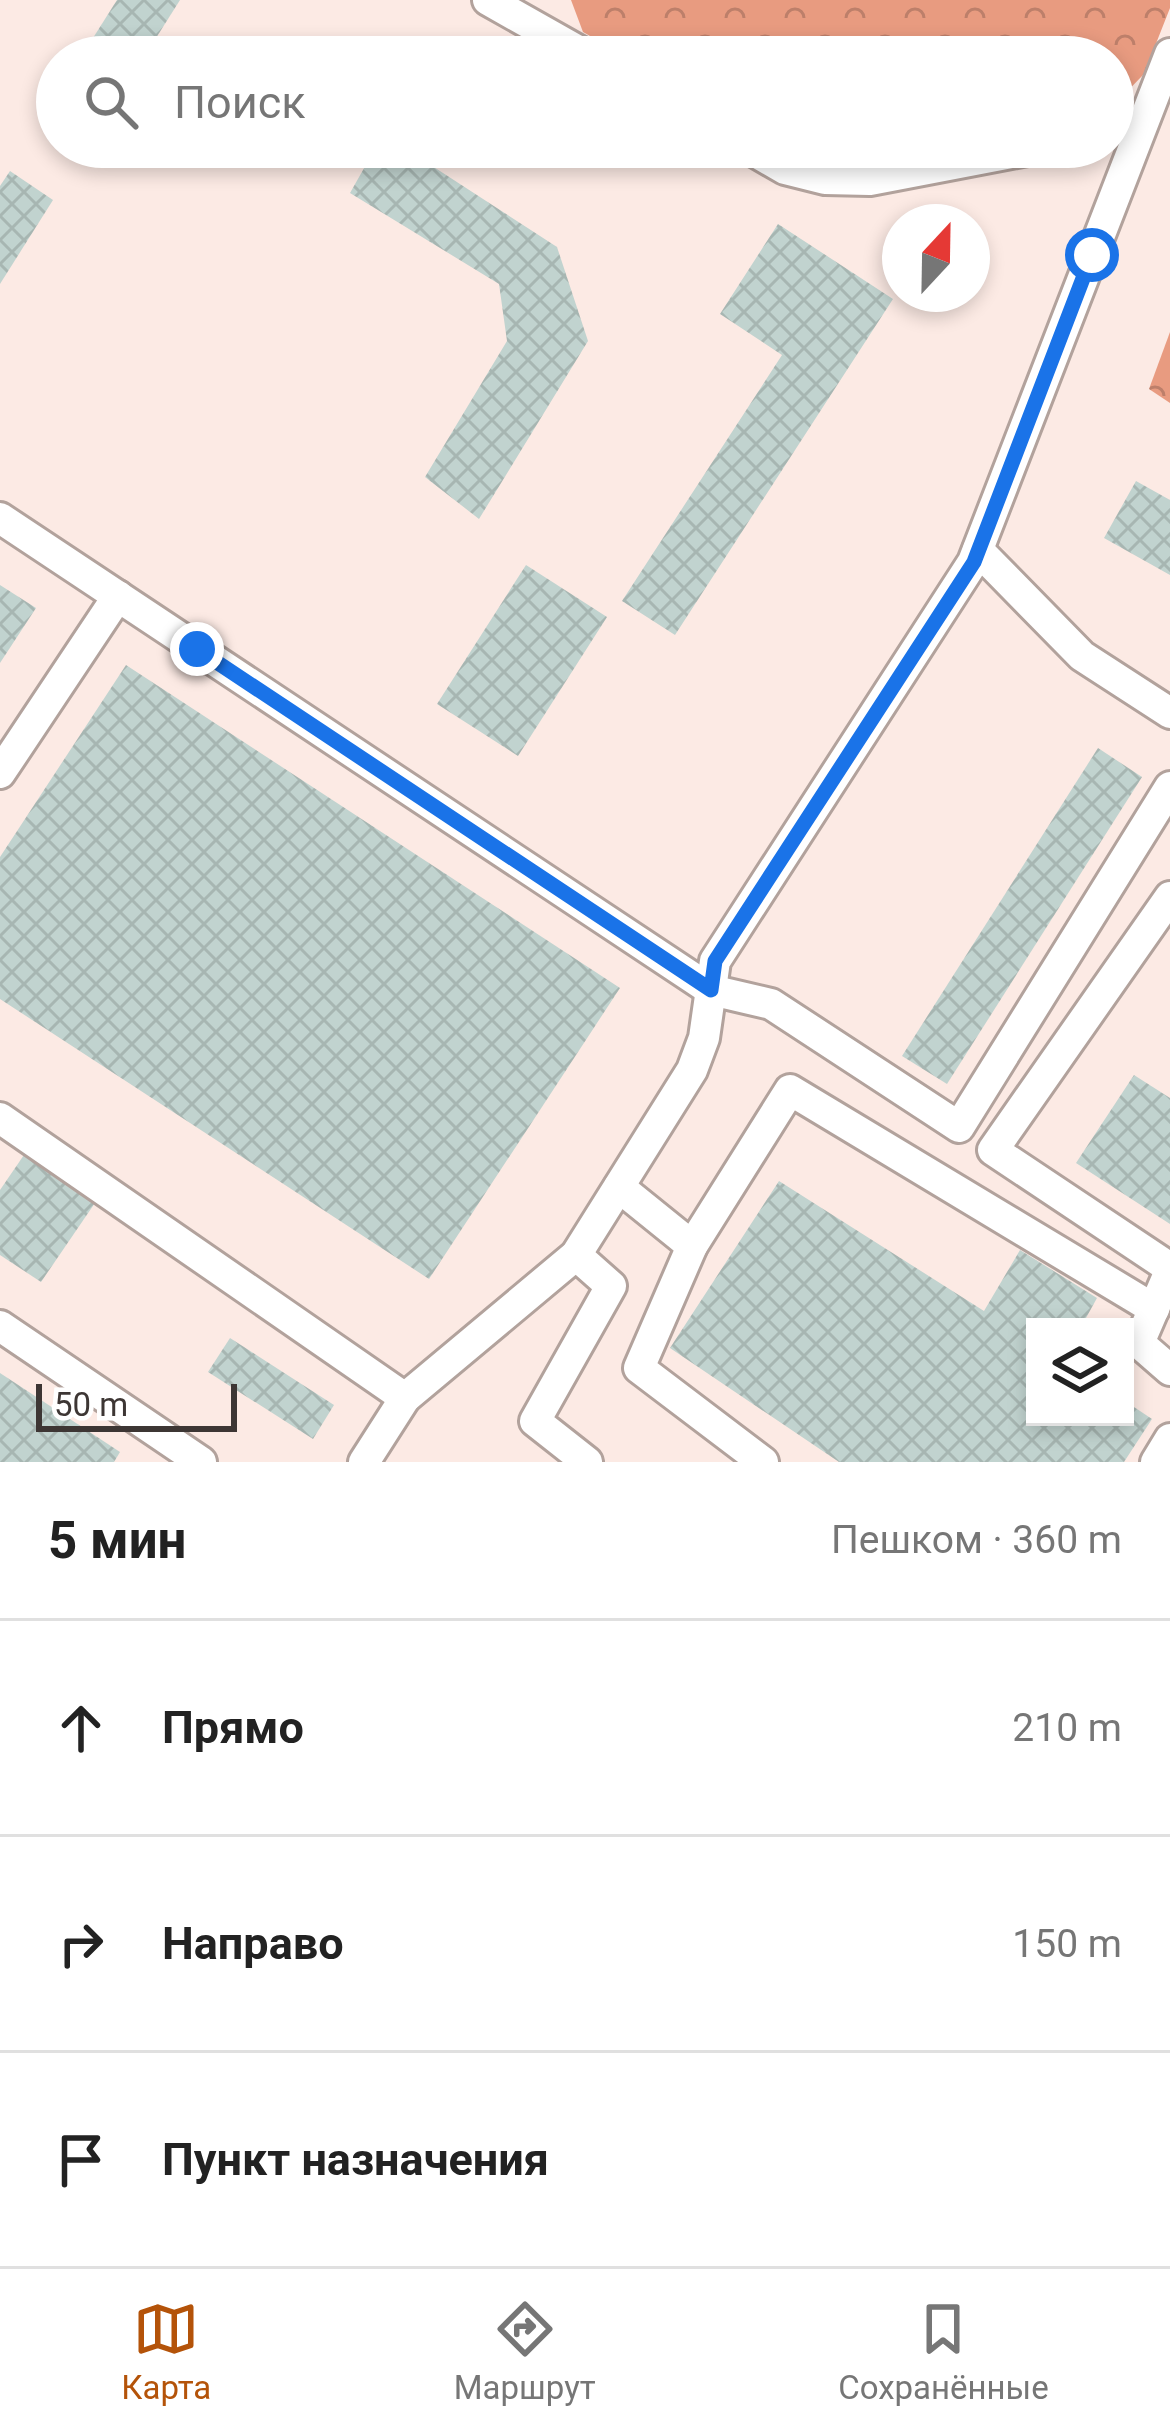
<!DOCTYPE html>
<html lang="ru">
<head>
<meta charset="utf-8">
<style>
	body { margin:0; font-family:Roboto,sans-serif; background:#f6f6f6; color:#222 }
	.controls { position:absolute; right:36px; bottom:36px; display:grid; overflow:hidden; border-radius:0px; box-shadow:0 6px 18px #0003 }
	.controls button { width:108px; height:108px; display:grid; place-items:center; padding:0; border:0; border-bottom:3px solid #e0e0e0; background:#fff; color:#222; font:60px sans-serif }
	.compass { position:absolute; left:882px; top:204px; width:108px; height:108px; border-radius:50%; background:#fff; box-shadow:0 6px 18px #0003; rotate:22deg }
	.scale { position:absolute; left:36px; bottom:30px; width:201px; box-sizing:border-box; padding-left:12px; border:6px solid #3d3634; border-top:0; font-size:33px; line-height:42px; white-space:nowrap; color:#3d3634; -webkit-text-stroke:9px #fff; paint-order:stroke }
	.stop { position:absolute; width:36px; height:36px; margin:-27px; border:9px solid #1a73e8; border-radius:50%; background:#fff }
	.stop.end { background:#1a73e8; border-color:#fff; box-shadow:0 3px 12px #0008 }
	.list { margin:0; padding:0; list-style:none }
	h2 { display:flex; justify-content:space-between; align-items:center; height:156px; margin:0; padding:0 48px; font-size:51px }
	h2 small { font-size:39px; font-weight:400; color:#767676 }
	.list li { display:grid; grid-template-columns:78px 1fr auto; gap:36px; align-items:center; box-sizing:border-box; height:216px; padding:0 48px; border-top:3px solid #e0e0e0 }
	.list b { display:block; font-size:45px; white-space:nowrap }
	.list em { font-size:39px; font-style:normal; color:#767676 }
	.icon { flex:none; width:66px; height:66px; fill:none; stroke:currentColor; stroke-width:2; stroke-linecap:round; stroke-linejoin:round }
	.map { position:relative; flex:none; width:1170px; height:1462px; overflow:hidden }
	.search { position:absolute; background:#fff; box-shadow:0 6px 18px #0003; left:36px; right:36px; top:36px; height:132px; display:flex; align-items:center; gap:30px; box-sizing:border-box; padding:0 42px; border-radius:66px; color:#767676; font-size:45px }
	.sheet { height:804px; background:#fff }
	nav { display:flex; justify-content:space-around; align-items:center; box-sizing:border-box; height:168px; border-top:3px solid #e0e0e0; background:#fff; font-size:33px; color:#767676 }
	nav a { display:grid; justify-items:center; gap:6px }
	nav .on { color:#b45309 }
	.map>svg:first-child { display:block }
</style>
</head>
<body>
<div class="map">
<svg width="1170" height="1462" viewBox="0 0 1170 1462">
	<defs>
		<pattern id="forest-crowns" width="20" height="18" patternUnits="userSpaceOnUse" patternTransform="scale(3)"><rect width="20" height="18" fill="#e89b80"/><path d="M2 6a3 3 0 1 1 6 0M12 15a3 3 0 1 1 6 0" fill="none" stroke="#bd7f6a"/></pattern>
		<pattern id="building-cross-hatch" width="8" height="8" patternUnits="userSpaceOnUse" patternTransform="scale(3)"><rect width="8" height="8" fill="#c1d3cf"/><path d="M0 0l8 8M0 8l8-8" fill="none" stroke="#a7b6b2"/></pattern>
	</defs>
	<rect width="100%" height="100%" fill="#fceae4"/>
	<g fill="url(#forest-crowns)">
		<path d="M571 0H1170V8L1144 74 1113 106V57H628L583 32Z"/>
		<path d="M789 147H955L867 165Z"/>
		<path d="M1170 332V403L1149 389Z"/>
	</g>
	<g fill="url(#building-cross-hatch)">
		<path d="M117 0H180L144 57H81Z"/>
		<path d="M376 147H403L557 247 588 341 479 519 425 477 507 341 499 284 350 193Z"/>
		<path d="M10 171 53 200 0 284V186Z"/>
		<path d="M778 224 893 299 675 635 622 601 782 355 720 314Z"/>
		<path d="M1136 481 1170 500V575L1104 538Z"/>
		<path d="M526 565 607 617 518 756 437 704Z"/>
		<path d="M0 585 36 608 0 663Z"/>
		<path d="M126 665 620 988 429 1279 0 999V857Z"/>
		<path d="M1098 748 1142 777 947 1084 902 1056Z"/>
		<path d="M1134 1075 1170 1098V1224L1076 1163Z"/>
		<path d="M26 1152 97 1200 41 1282 0 1255V1190Z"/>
		<path d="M779 1181 984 1311 1020 1250 1097 1298 1081 1327H1035V1417H1125V1401L1152 1419 1124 1462H839L670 1348Z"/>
		<path d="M230 1338 334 1405 313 1439 208 1372Z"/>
		<path d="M0 1373 120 1452 114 1462H0Z"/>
	</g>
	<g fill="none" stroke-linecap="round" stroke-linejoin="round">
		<defs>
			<g id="minor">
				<path d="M488 0 589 57"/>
				<path d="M747 147 785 169 825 179 870 180 1043 147"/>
				<path d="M0 518 711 990 771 1004 959 1127 1170 787"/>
				<path d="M978 550 1082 656 1170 713"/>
				<path d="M0 773 118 596"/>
				<path d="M1170 897 993 1150 1170 1268"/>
				<path d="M0 1118 405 1398 576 1255 692 1070 704 1038 715 961 973 562 1170 54"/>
				<path d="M619 1187 692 1246"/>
				<path d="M576 1255 611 1286 535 1421 587 1462"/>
				<path d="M1170 1271 1139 1343 1170 1370"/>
				<path d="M0 1326 201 1462"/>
				<path d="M364 1462 405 1398"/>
				<path d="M763 1462 639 1368 692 1246 790 1090 1154 1309"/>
				<path d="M1156 1462 1170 1439"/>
			</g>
		</defs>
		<use href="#minor" stroke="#b2a29c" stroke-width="36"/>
		<use href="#minor" stroke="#fff" stroke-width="30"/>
	</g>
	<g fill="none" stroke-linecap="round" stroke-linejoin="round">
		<path stroke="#1a73e8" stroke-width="15" d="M197 649 711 990 715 961 974 562 1092 255"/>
	</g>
</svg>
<div class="controls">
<button><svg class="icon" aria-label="layers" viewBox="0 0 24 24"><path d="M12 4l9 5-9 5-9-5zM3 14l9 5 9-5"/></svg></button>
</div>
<svg class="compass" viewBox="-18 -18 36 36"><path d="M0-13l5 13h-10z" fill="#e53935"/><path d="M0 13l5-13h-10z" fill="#767676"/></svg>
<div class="scale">50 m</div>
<div class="stop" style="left:1092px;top:255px"></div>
<div class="stop end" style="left:197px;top:649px"></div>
<div class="search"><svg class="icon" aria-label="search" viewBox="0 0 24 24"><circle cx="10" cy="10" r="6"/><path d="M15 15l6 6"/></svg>Поиск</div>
</div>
<section class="sheet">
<h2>5 мин<small>Пешком · 360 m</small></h2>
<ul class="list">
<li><svg class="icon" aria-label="ahead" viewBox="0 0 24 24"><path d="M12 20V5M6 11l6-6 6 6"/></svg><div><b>Прямо</b></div><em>210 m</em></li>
<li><svg class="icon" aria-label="right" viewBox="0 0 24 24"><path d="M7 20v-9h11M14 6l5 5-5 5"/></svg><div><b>Направо</b></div><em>150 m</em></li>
<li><svg class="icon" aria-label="arrive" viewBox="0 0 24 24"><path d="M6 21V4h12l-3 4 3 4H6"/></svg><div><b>Пункт назначения</b></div></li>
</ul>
</section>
<nav>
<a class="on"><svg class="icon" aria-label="map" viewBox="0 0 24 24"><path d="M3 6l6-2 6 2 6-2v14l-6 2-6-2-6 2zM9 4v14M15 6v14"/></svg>Карта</a>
<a><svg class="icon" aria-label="directions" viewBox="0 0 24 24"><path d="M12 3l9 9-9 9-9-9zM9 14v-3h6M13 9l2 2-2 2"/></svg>Маршрут</a>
<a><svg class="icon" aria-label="saved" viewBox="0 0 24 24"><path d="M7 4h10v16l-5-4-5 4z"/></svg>Сохранённые</a>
</nav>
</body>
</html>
